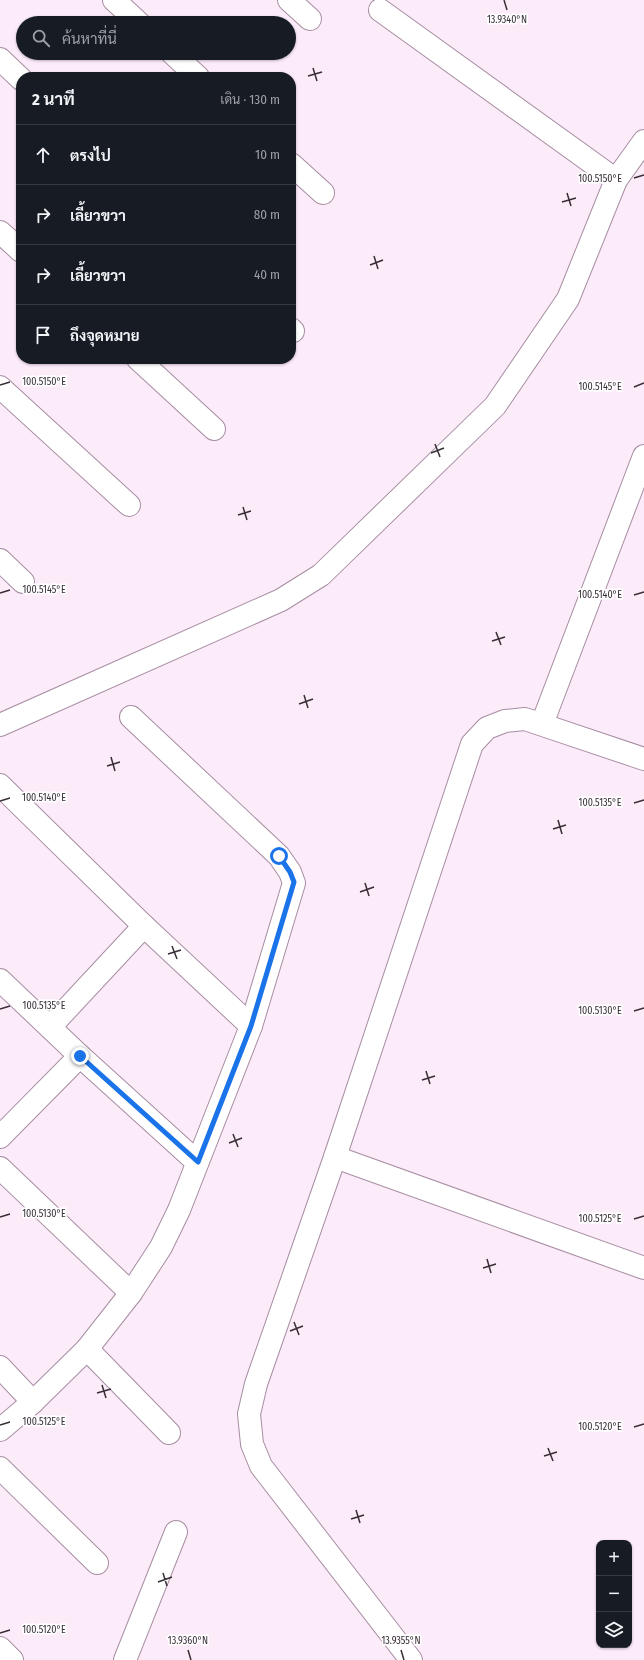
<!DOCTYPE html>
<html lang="th">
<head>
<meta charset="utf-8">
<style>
	body { margin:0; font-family:"Fira Sans Condensed",Sarabun,sans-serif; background:#20242c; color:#f1f3f6 }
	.controls { position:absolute; right:12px; bottom:12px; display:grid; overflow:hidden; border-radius:8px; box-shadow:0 1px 3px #0004 }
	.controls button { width:36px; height:36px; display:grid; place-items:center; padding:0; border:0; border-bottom:1px solid #363941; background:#171b24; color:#f1f3f6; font:20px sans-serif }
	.stop { position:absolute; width:12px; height:12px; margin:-9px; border:3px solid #1a73e8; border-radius:50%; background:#fff }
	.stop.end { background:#1a73e8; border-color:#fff; box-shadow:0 1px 4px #0008 }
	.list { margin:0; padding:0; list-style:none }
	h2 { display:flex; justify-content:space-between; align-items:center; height:52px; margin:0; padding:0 16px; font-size:17px }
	h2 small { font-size:13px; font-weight:400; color:#9ea1a6 }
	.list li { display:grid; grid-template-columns:26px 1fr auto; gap:12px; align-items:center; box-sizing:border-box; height:60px; padding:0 16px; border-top:1px solid #363941 }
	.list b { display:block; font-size:15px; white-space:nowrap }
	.list em { font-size:13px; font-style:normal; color:#9ea1a6 }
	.icon { flex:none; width:22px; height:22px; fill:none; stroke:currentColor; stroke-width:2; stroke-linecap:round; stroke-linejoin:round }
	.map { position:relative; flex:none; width:644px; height:1660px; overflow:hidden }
	.search { position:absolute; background:#171b24; box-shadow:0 1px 3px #0004; left:16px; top:16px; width:280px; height:44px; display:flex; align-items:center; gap:10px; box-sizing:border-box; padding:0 14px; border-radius:22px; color:#9ea1a6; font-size:15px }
	.panel { position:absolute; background:#171b24; box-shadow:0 1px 3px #0004; left:16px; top:72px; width:280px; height:292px; border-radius:16px }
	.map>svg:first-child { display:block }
</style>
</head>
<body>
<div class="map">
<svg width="644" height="1660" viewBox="0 0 644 1660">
	<rect width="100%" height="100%" fill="#fcebf9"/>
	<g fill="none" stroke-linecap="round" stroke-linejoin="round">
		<defs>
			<g id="minor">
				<path d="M114 0 139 23"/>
				<path d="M289 0 310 19"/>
				<path d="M380 10 616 180"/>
				<path d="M172 53 198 77"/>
				<path d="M0 59 21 79"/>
				<path d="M291 164 323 193"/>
				<path d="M0 232 21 251"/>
				<path d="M291 329 293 331"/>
				<path d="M138 359 214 429"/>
				<path d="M0 387 129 505"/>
				<path d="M0 560 23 582"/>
				<path d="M542 724 644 456"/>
				<path d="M0 725 281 600 321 575 495 406 568 299 616 180 644 141"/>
				<path d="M0 785 144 926 251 1026"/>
				<path d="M0 980 80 1056 197 1162"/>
				<path d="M50 1027 144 926"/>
				<path d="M0 1137 80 1056"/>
				<path d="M335 1157 644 1268"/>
				<path d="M0 1168 131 1293"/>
				<path d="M87 1349 169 1433"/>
				<path d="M0 1367 33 1402"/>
				<path d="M0 1430 33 1402 87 1349 131 1293 161 1247 179 1210 251 1026 294 883 290 872 279 856 131 717"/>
				<path d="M0 1468 97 1563"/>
				<path d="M0 1648 12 1660"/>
				<path d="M125 1660 176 1532"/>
				<path d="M411 1660 261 1466 252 1444 249 1414 256 1384 335 1157 472 744 487 728 505 721 525 719 644 759"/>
			</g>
		</defs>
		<use href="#minor" stroke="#a78da3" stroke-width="24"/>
		<use href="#minor" stroke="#fff" stroke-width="22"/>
	</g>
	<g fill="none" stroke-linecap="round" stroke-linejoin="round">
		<path stroke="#1a73e8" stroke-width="5" d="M80 1056 198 1162 251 1026 294 882 290 872 279 856"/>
	</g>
	<path fill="none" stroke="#382e37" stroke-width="1.5" d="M504 0 507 10M313 68 317 81M308 76 322 72M634 178 644 175M567 193 571 206M562 202 576 198M374 256 378 269M370 265 383 260M0 385 10 382M634 387 644 383M435 444 440 457M431 453 444 448M243 507 247 520M238 515 251 511M0 593 10 590M634 595 644 592M496 632 501 645M492 641 505 637M304 695 308 708M299 704 313 699M111 757 115 771M107 766 120 762M0 801 10 798M634 803 644 800M558 820 562 834M553 829 566 825M365 883 369 896M360 892 374 887M172 946 177 959M168 954 181 950M0 1009 10 1006M634 1011 644 1008M426 1071 430 1084M422 1080 435 1076M233 1134 238 1147M229 1143 242 1138M0 1217 10 1214M634 1219 644 1216M487 1259 491 1273M483 1268 496 1264M294 1322 299 1335M290 1331 303 1326M102 1385 106 1398M97 1393 111 1389M0 1425 10 1422M634 1427 644 1424M548 1448 553 1461M544 1456 557 1452M356 1510 360 1523M351 1519 364 1515M163 1573 167 1586M158 1582 172 1577M0 1633 10 1630M188 1650 191 1660M401 1650 404 1660"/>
	<g font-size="10" text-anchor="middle" fill="#382e37" stroke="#fff" stroke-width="3.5" stroke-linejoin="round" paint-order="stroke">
		<text x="507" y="23">13.9340°N</text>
		<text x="600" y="182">100.5150°E</text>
		<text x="44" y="385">100.5150°E</text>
		<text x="600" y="390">100.5145°E</text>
		<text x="44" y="593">100.5145°E</text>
		<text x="600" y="598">100.5140°E</text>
		<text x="44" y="801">100.5140°E</text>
		<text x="600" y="806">100.5135°E</text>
		<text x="44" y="1009">100.5135°E</text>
		<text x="600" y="1014">100.5130°E</text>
		<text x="44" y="1217">100.5130°E</text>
		<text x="600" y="1222">100.5125°E</text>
		<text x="44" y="1425">100.5125°E</text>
		<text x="600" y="1430">100.5120°E</text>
		<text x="44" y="1633">100.5120°E</text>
		<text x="188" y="1644">13.9360°N</text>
		<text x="401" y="1644">13.9355°N</text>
	</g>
</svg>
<div class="controls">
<button>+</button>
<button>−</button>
<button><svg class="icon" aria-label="layers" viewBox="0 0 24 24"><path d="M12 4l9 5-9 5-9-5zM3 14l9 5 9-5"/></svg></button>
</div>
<div class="stop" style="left:279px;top:856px"></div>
<div class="stop end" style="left:80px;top:1056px"></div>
<div class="search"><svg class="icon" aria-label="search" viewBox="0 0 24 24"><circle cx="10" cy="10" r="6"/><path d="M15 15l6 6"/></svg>ค้นหาที่นี่</div>
<section class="panel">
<h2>2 นาที<small>เดิน · 130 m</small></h2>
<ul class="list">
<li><svg class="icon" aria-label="ahead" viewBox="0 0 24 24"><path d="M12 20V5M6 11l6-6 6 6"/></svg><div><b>ตรงไป</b></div><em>10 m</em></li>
<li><svg class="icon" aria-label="right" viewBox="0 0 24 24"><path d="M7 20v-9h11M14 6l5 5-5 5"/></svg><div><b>เลี้ยวขวา</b></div><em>80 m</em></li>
<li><svg class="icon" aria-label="right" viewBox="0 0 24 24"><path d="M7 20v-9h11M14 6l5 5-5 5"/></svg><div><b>เลี้ยวขวา</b></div><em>40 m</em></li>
<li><svg class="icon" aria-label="arrive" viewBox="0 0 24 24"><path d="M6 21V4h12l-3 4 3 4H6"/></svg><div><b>ถึงจุดหมาย</b></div></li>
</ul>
</section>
</div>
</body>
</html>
